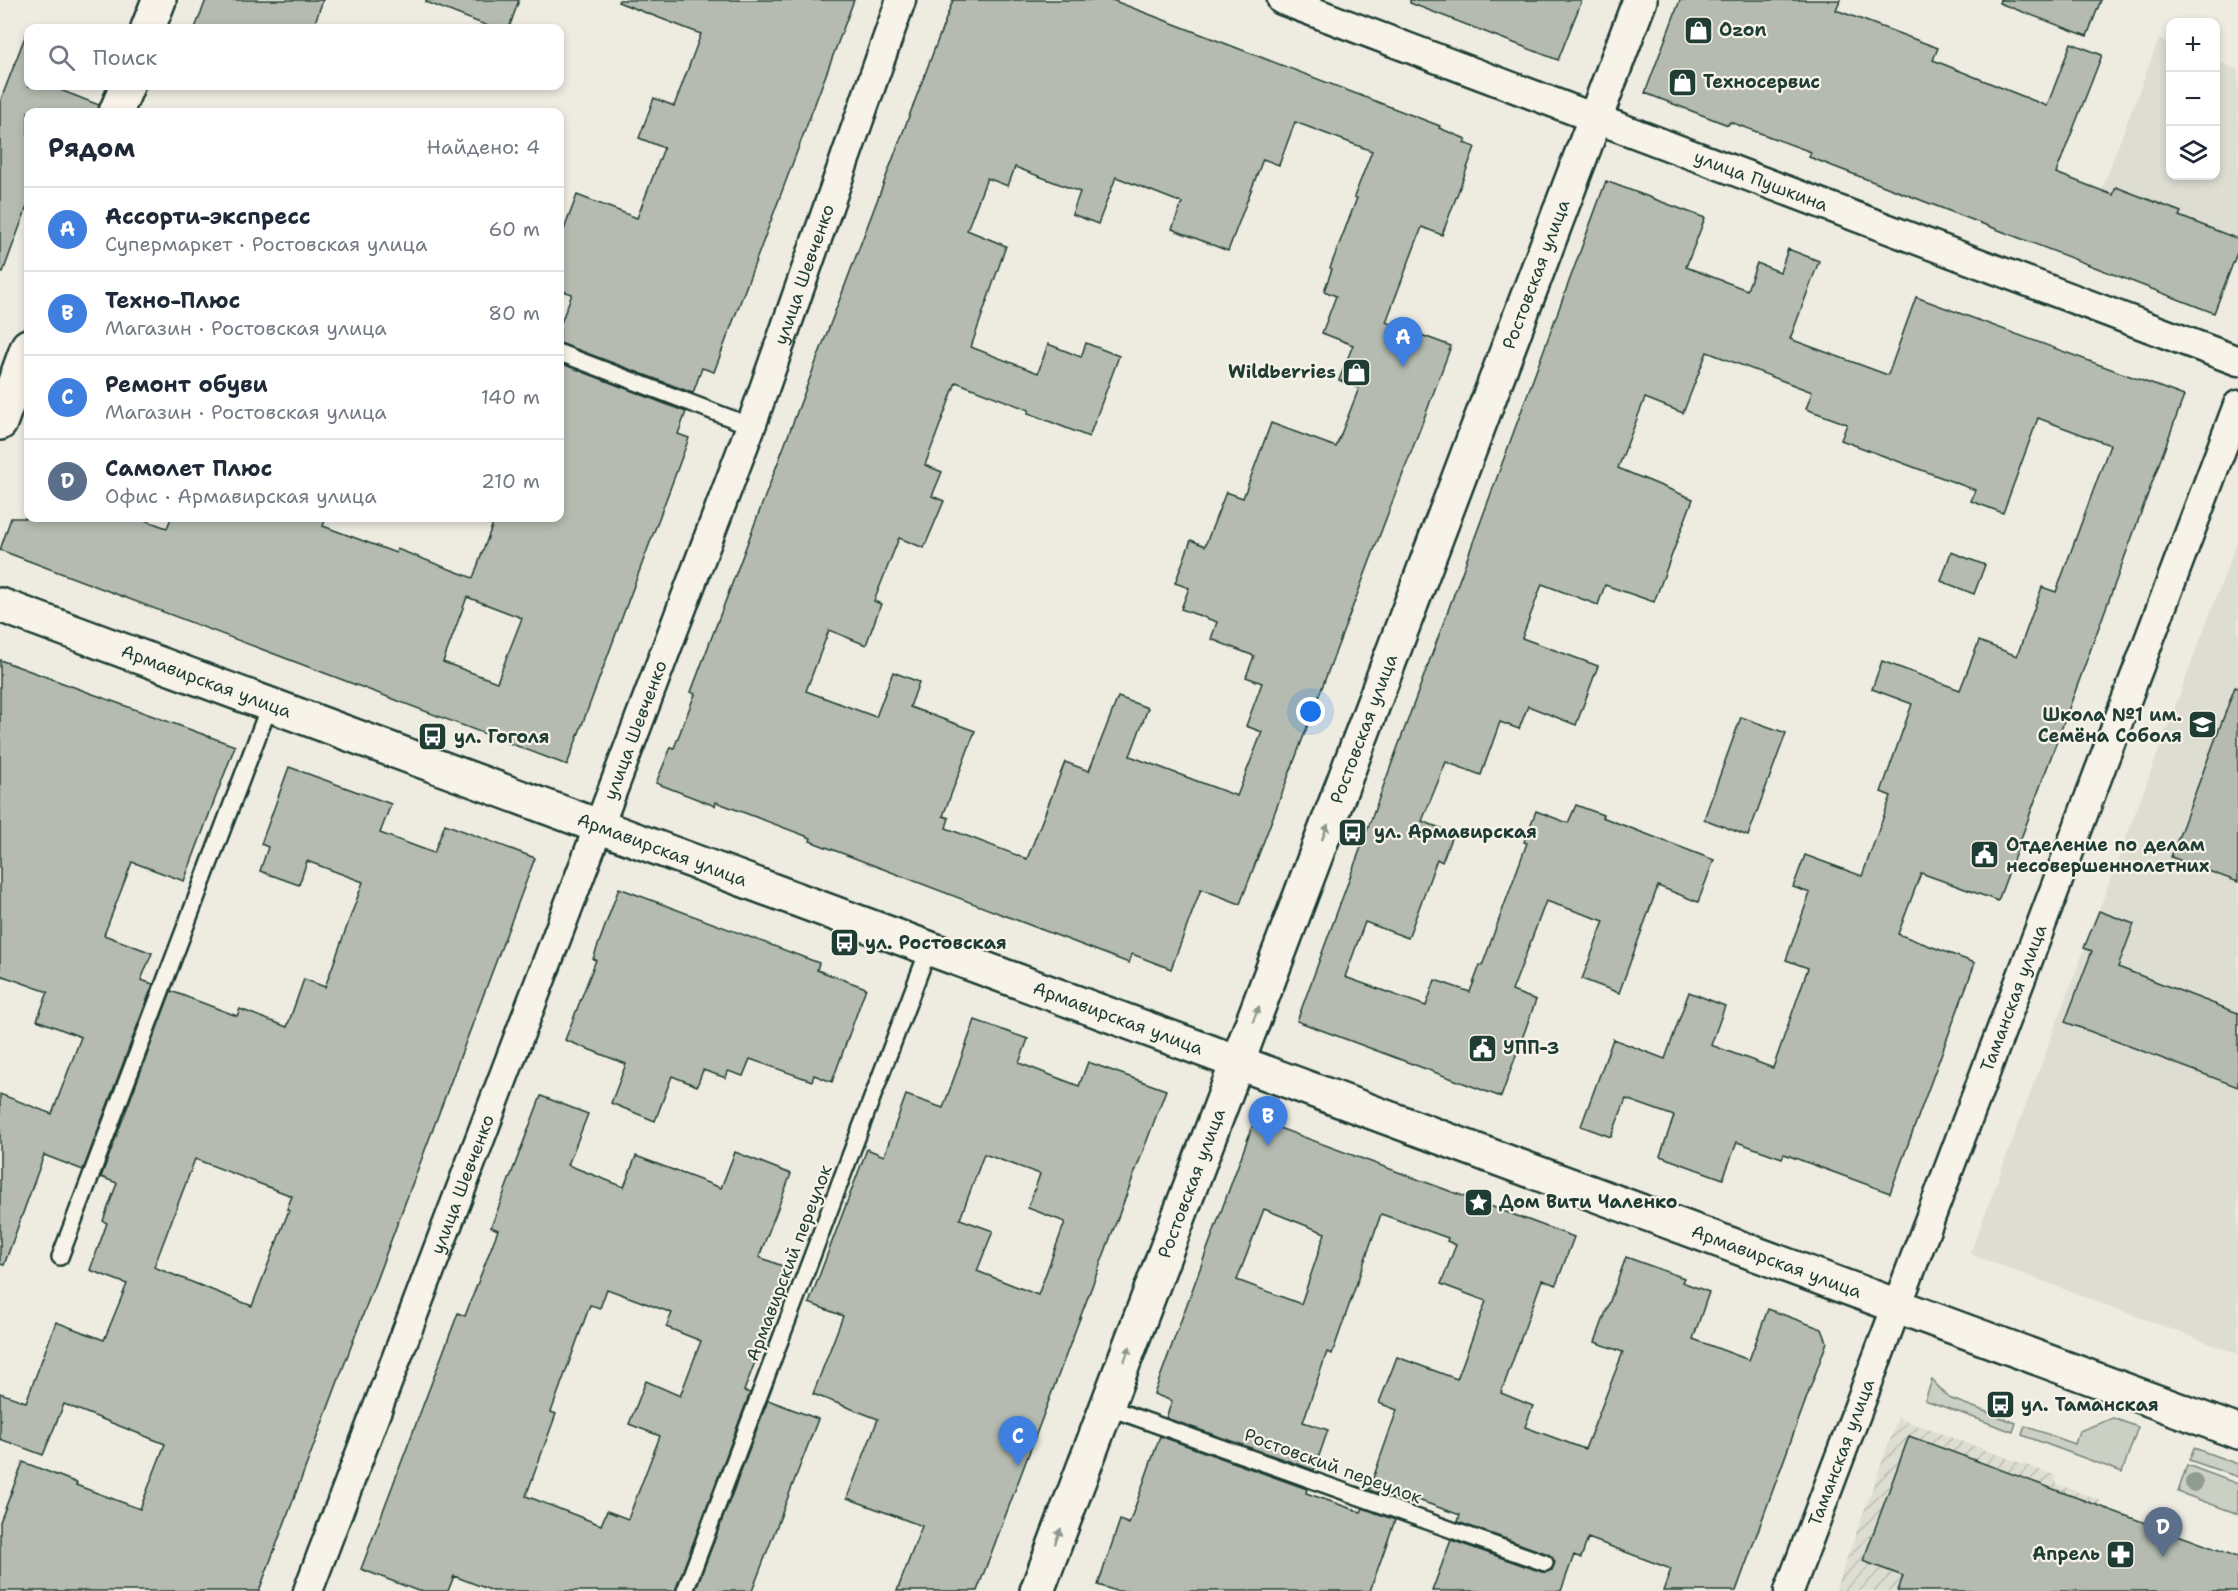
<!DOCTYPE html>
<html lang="ru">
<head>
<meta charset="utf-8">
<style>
	body { margin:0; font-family:"Shantell Sans",sans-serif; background:#f2f2f3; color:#1f2937 }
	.controls { position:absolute; right:18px; top:18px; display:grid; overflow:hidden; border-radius:12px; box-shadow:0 3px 9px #0003 }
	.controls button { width:54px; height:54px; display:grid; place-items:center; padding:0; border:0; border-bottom:2px solid #e0e1e3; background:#fff; color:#1f2937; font:30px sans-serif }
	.you { position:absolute; left:1311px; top:712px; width:21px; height:21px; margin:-15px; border:4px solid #fff; border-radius:50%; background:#1a73e8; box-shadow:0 0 0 9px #1a73e833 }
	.badge { display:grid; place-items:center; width:39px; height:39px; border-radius:50%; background:#d93025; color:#fff; font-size:20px; font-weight:700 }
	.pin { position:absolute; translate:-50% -50px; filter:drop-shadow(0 2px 3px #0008) }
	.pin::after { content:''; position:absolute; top:32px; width:21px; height:18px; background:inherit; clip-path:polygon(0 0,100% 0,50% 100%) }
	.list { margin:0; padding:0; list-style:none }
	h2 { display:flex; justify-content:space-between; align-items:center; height:78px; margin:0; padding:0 24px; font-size:26px }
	h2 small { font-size:20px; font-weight:400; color:#747a83 }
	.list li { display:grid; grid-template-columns:39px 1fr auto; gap:18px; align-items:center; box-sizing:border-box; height:84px; padding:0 24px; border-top:2px solid #e0e1e3 }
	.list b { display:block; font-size:22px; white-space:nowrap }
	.list p { margin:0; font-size:20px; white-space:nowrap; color:#747a83 }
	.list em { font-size:20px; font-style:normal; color:#747a83 }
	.icon { flex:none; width:33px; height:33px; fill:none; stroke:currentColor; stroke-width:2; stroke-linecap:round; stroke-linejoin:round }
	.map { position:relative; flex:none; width:2238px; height:1591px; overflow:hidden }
	.search { position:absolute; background:#fff; box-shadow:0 3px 9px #0003; left:24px; top:24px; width:540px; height:66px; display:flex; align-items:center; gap:15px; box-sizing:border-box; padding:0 21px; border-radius:12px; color:#747a83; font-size:22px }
	.panel { position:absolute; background:#fff; box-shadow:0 3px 9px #0003; left:24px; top:108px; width:540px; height:414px; border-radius:12px }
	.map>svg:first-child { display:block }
</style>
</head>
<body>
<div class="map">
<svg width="2238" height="1591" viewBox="0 0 2238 1591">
	<defs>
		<pattern id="industrial-furrows" width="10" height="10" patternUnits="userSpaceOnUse" patternTransform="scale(1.5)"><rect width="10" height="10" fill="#ddddd2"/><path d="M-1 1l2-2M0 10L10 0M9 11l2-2" fill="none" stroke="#bdbfb5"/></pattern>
	</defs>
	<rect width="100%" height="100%" fill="#eeece1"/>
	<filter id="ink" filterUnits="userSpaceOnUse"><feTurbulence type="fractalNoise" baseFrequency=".0167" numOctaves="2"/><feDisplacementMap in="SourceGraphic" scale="12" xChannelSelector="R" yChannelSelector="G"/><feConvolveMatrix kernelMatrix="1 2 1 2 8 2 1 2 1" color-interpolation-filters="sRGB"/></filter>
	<g filter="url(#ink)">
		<g fill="#ddddd2">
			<path d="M2159 39 2170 44V176H2216V61L2238 70V250L2214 313 2075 259Z"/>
			<path d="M2238 539V1354L1970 1254Z"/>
		</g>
		<path fill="url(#industrial-furrows)" d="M1898 1418 2054 1475 2057 1484 2100 1500 2068 1591H1835Z"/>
		<g fill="#cccfc4" stroke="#76867c" stroke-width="1.5">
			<path d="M1932 1380 1949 1398 2016 1423 2013 1432 1925 1400Z"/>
			<path d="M2113 1418 2138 1427 2122 1472 2022 1435 2025 1426 2075 1444 2079 1431Z"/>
			<path d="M2194 1448 2238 1464V1477L2189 1460Z"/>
			<path d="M2187 1465 2238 1484V1514L2178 1492Z"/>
		</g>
		<g fill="#b5bbb0" stroke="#1f3d34" stroke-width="1.5" fill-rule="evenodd">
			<path d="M206 0H323L313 28H195Z"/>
			<path d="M426 0H519L509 28H493L426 2Z"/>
			<path d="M619 0H854L714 372 702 368 693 393 560 343V325L572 294 560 290V240L577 195 637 218 664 148 639 138 654 98 674 106 701 34 618 2Z"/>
			<path d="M953 0H1112L1440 126 1439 128 1466 139 1464 143 1475 147 1442 235 1422 227 1386 322 1451 346 1426 413 1240 904 1201 889 1171 969 1132 954 1129 963 810 841 811 838 716 802 715 806 656 783 671 747 674 748 695 694 691 692ZM1295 122 1372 151 1354 197 1357 198 1330 268 1332 269 1324 291 1336 296 1322 333 1353 345 1339 380 1359 388 1336 447 1271 423 1243 498 1226 492 1205 546 1191 540 1175 583 1189 588 1181 609 1217 622 1211 639 1254 656 1246 677 1262 683 1246 726 1262 732 1237 796 1130 756 1148 708 1118 697 1089 771 1065 762 1027 859 946 828 949 818 943 816 975 731 910 707 919 682 893 672 876 717 806 691 829 630 866 645 881 604 874 601 899 538 924 548 944 501 932 496 942 472 925 465 956 382 1029 410 1028 413 1089 437 1119 356 1086 343 1081 357 1048 344 1038 373 971 347 1006 246 967 230 987 178 1008 186 1015 167 1080 192 1072 214 1098 224 1116 177 1182 203 1172 229 1228 251 1263 159 1279 165Z"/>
			<path d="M1410 0H1582L1558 60 1410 3Z"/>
			<path d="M1680 0H1840L1836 10 1938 48 1933 60 2047 106 2071 43 2102 55 2056 173 2113 195 2116 187 2181 212 2179 216 2238 239V250L2214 313 1809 157 1811 152 1730 122 1728 125 1645 93Z"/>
			<path d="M2000 0H2101L2087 36 1999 3Z"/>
			<path d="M26 34H28V86H50L99 105 98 112H28V204L3 272 0 271V102Z"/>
			<path d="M1606 181 1705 218 1686 267 1747 290 1757 263 1780 272 1788 249 1819 261 1790 339 1888 375 1916 297 2184 396 1998 901 1921 873 1898 934 1975 963 1890 1193 1784 1154 1782 1158 1737 1142 1723 1179 1660 1156 1674 1116 1626 1099 1611 1137 1581 1126 1613 1039 1665 1059 1689 992 1725 1006 1711 1045 1773 1068 1808 968 1786 960 1810 893 1793 887 1805 855 1862 876 1891 796 1881 792 1912 704 1872 689 1882 661 1960 690 1979 641 2017 656 2042 587 2056 592 2110 445 2038 418 2003 513 1971 501 1975 490 1841 440 1847 424 1806 409 1812 392 1707 352 1683 413 1645 398 1618 468 1693 499 1654 602 1605 585 1598 605 1542 584 1522 638 1598 666 1576 725 1528 706 1519 729 1500 722 1481 775 1446 762 1422 821 1453 833 1442 862 1437 859 1408 938 1365 922 1345 977 1426 1006 1435 980 1470 992 1480 965 1482 966 1527 843 1524 842 1536 811 1568 823 1576 805 1603 815 1602 817 1714 860 1698 902 1658 886 1619 993 1582 979 1604 921 1546 901 1512 991 1536 1000 1501 1097 1297 1021Z"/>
			<path d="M560 363 686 412 678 434 689 438 567 765 0 550 11 518H139L167 528 171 518H326L323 526 396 553 397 549 473 578 495 518H560ZM467 597 522 618 497 682 443 662Z"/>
			<path d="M1951 552 1985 565 1974 594 1941 581Z"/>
			<path d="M0 660 235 746 184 881 132 862 104 935 152 953 141 980 153 984 83 1170 44 1155 4 1265 0 1264V1094L52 1114 81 1037 37 1020 48 992 0 975Z"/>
			<path d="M2235 687 2238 688V882L2171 857Z"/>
			<path d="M1741 717 1786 733 1748 836 1704 819Z"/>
			<path d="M289 767 391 804 380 833 434 853 445 824 535 858 259 1591H0V1522L23 1462 77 1483 76 1485 140 1509 165 1444 64 1404 43 1455 0 1439V1393L26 1402 56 1322 104 1340 127 1284 90 1270 107 1223 103 1221 117 1183 101 1177 171 991 237 1016 240 1009 287 1027 304 979 325 987 363 882 307 861 299 885 260 871 268 847 261 844ZM195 1159 292 1196 287 1209 289 1210 252 1306 154 1267Z"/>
			<path d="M619 888 819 963 817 970 866 988 832 1082 814 1075 812 1081 750 1059 743 1076 728 1071 726 1078 703 1070 697 1086 672 1076 655 1121 611 1103 626 1064 565 1040 596 960 593 959Z"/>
			<path d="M2099 911 2134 924 2118 967 2238 1013V1087L2065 1022 2092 951 2084 948Z"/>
			<path d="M975 1020 1028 1039 1019 1063 1079 1086 1088 1062 1166 1090 977 1591H897L922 1526 847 1498 878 1419 813 1394 843 1316 809 1303 867 1149 884 1156 906 1095 943 1108ZM984 1154 1040 1174 1028 1208 1065 1222 1038 1295 977 1271 993 1231 960 1219Z"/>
			<path d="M541 1096 588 1114 568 1165 624 1187 636 1156 721 1188 735 1152 791 1174 759 1257 790 1269 744 1391 750 1393 675 1591H493L454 1576 448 1591H418L361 1569 458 1313 465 1316 498 1230 491 1227ZM607 1289 672 1313 666 1327 701 1341 680 1396 646 1381 629 1424 660 1436 628 1519 607 1511 601 1525 526 1496 556 1414 551 1412 590 1305 600 1308Z"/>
			<path d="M1255 1119 1574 1237 1556 1285 1542 1280 1501 1393 1533 1406 1525 1427 1585 1449 1623 1352 1595 1342 1626 1257 1684 1278 1682 1282 1709 1292 1693 1339 1749 1360 1768 1309 1822 1329 1827 1342 1736 1591H1663L1671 1569 1588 1538 1581 1558 1574 1555 1561 1591H1432L1451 1540 1542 1572 1552 1570 1555 1562 1548 1554 1458 1522 1460 1515 1404 1495 1402 1502 1369 1490 1397 1410 1379 1403 1397 1357 1457 1379 1486 1301 1441 1284 1456 1245 1447 1241 1448 1238 1381 1214 1332 1354 1327 1352 1303 1422 1328 1430 1314 1470 1166 1418 1172 1401 1154 1394ZM1264 1209 1325 1233 1301 1304 1237 1280Z"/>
			<path d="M768 1400 818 1419 752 1591H695Z"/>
			<path d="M1160 1436 1307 1489 1306 1493 1361 1512 1363 1508 1395 1520 1370 1591H1116L1098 1585 1120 1520 1129 1524Z"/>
			<path d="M1909 1436 2238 1557V1591H1898L1903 1576 1863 1561Z"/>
		</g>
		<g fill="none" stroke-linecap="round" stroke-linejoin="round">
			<defs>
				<g id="lane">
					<path d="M560 353 751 426"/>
					<path d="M60 1257 270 704"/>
					<path d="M1107 1407 1545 1563"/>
					<path d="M685 1591 929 948"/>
				</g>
				<g id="street">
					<path id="s1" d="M1282 0 2238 361"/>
					<path id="s2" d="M308 1591 751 426 901 0"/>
					<path id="s3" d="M1789 1591 2238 405"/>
				</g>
				<g id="secondary">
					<path d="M148 28 159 0"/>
					<path d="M116 112 127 86"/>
					<path d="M0 423 28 346"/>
					<path id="s4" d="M0 605 2238 1432"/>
					<path id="s5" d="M1037 1591 1640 0"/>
				</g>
			</defs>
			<use href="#lane" stroke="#1f3d34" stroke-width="20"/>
			<use href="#street" stroke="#1f3d34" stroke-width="33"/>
			<use href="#secondary" stroke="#1f3d34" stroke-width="38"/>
			<use href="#lane" stroke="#f7f3e8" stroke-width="15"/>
			<use href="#street" stroke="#f7f3e8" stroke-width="28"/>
			<use href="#secondary" stroke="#f7f3e8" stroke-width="33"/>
		</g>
		<circle fill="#8f9c92" cx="2194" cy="1483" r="9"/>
		<defs><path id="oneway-solid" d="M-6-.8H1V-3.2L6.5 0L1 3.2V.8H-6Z" transform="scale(1.5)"/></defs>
		<g fill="#8b988e">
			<use href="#oneway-solid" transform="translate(1325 832) rotate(-69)"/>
			<use href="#oneway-solid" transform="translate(1256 1014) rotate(-68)"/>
			<use href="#oneway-solid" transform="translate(1127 1354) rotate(-69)"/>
			<use href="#oneway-solid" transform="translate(1058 1536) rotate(-69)"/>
		</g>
	</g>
	<defs>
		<symbol id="shop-square" viewBox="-11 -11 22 22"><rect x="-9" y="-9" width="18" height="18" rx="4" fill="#1f3d34" stroke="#f7f3e8"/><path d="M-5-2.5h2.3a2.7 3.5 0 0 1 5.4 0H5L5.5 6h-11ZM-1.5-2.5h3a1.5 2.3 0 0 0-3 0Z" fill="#fff"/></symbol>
		<symbol id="school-square" viewBox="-11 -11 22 22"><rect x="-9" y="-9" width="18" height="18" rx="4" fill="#1f3d34" stroke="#f7f3e8"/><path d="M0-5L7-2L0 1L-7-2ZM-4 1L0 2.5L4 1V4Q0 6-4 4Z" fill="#fff"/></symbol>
		<symbol id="bus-square" viewBox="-11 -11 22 22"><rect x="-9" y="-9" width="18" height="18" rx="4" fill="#1f3d34" stroke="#f7f3e8"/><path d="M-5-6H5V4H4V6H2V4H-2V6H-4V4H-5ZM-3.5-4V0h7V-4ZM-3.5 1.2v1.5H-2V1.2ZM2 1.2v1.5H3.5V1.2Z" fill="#fff"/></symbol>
		<symbol id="civic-square" viewBox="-11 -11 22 22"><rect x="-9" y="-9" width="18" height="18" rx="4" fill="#1f3d34" stroke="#f7f3e8"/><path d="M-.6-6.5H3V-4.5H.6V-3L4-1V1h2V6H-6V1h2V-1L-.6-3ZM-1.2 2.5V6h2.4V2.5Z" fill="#fff"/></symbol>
		<symbol id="sight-square" viewBox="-11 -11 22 22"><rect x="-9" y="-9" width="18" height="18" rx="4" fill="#1f3d34" stroke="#f7f3e8"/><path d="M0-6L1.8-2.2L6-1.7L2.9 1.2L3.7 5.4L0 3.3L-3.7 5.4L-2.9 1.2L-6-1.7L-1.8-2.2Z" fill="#fff"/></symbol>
		<symbol id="pharmacy-square" viewBox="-11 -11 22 22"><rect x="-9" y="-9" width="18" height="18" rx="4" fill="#1f3d34" stroke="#f7f3e8"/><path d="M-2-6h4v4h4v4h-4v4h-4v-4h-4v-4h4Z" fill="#fff"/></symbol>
	</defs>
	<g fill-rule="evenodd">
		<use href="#shop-square" x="1682" y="14" width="33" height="33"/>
		<use href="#shop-square" x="1666" y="66" width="33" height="33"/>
		<use href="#shop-square" x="1340" y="356" width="33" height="33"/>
		<use href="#school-square" x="2186" y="708" width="33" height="33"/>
		<use href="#bus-square" x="416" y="720" width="33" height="33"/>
		<use href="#bus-square" x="1336" y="816" width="33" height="33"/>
		<use href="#civic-square" x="1968" y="838" width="33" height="33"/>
		<use href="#bus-square" x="828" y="926" width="33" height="33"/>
		<use href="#civic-square" x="1466" y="1032" width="33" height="33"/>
		<use href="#sight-square" x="1462" y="1186" width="33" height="33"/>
		<use href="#bus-square" x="1984" y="1388" width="33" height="33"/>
		<use href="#pharmacy-square" x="2104" y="1538" width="33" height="33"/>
	</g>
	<g text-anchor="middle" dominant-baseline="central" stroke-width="4.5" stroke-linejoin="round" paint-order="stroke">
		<g font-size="18" font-weight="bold" fill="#1f3d34" stroke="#f7f3e8" text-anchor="start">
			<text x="1719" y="30">Ozon</text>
			<text x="1703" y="82">Техносервис</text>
			<text x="1336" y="372" text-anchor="end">Wildberries</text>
			<text x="2182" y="715" text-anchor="end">Школа №1 им.<tspan x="2182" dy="21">Семёна Соболя</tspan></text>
			<text x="454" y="737">ул. Гоголя</text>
			<text x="1374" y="832">ул. Армавирская</text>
			<text x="2006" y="845">Отделение по делам<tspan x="2006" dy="21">несовершеннолетних</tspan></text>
			<text x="865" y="943">ул. Ростовская</text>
			<text x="1503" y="1048">УПП-3</text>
			<text x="1499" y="1202">Дом Вити Чаленко</text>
			<text x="2021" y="1405">ул. Таманская</text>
			<text x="2100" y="1554" text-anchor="end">Апрель</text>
		</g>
		<g font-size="18" fill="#1f3d34" stroke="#f7f3e8">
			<text stroke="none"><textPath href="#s1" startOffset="512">улица Пушкина</textPath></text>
			<text stroke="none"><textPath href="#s5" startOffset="1408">Ростовская улица</textPath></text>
			<text stroke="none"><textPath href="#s2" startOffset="1407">улица Шевченко</textPath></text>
			<text stroke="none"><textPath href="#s4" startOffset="220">Армавирская улица</textPath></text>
			<text stroke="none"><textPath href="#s5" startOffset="922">Ростовская улица</textPath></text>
			<text stroke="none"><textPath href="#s2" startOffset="921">улица Шевченко</textPath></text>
			<text stroke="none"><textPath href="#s4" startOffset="706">Армавирская улица</textPath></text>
			<text stroke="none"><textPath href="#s3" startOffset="634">Таманская улица</textPath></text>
			<text stroke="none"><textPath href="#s4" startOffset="1192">Армавирская улица</textPath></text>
			<text stroke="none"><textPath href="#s5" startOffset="436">Ростовская улица</textPath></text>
			<text stroke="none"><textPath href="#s2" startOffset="435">улица Шевченко</textPath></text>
			<text stroke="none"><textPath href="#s4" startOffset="1894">Армавирская улица</textPath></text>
			<text transform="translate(789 1263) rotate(-69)">Армавирский переулок</text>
			<text stroke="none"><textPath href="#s3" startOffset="148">Таманская улица</textPath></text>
			<text transform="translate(1333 1466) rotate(20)">Ростовский переулок</text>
		</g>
	</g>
</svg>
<div class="controls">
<button>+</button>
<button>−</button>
<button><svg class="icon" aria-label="layers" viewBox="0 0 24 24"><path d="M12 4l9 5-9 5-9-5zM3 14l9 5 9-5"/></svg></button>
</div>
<div class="you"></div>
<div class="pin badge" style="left:1403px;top:367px;background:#3f7fe0">A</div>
<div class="pin badge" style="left:1268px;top:1146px;background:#3f7fe0">B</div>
<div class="pin badge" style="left:1018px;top:1466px;background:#3f7fe0">C</div>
<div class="pin badge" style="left:2163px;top:1557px;background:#5c6f8a">D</div>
<div class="search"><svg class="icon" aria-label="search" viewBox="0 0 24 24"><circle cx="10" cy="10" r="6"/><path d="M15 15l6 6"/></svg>Поиск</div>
<section class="panel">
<h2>Рядом<small>Найдено: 4</small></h2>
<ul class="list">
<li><span class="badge" style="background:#3f7fe0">A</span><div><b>Ассорти-экспресс</b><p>Супермаркет · Ростовская улица</p></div><em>60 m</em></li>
<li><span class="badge" style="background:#3f7fe0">B</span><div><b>Техно-Плюс</b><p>Магазин · Ростовская улица</p></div><em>80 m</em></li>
<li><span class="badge" style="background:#3f7fe0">C</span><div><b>Ремонт обуви</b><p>Магазин · Ростовская улица</p></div><em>140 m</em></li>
<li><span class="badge" style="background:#5c6f8a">D</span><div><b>Самолет Плюс</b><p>Офис · Армавирская улица</p></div><em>210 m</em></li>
</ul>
</section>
</div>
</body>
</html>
